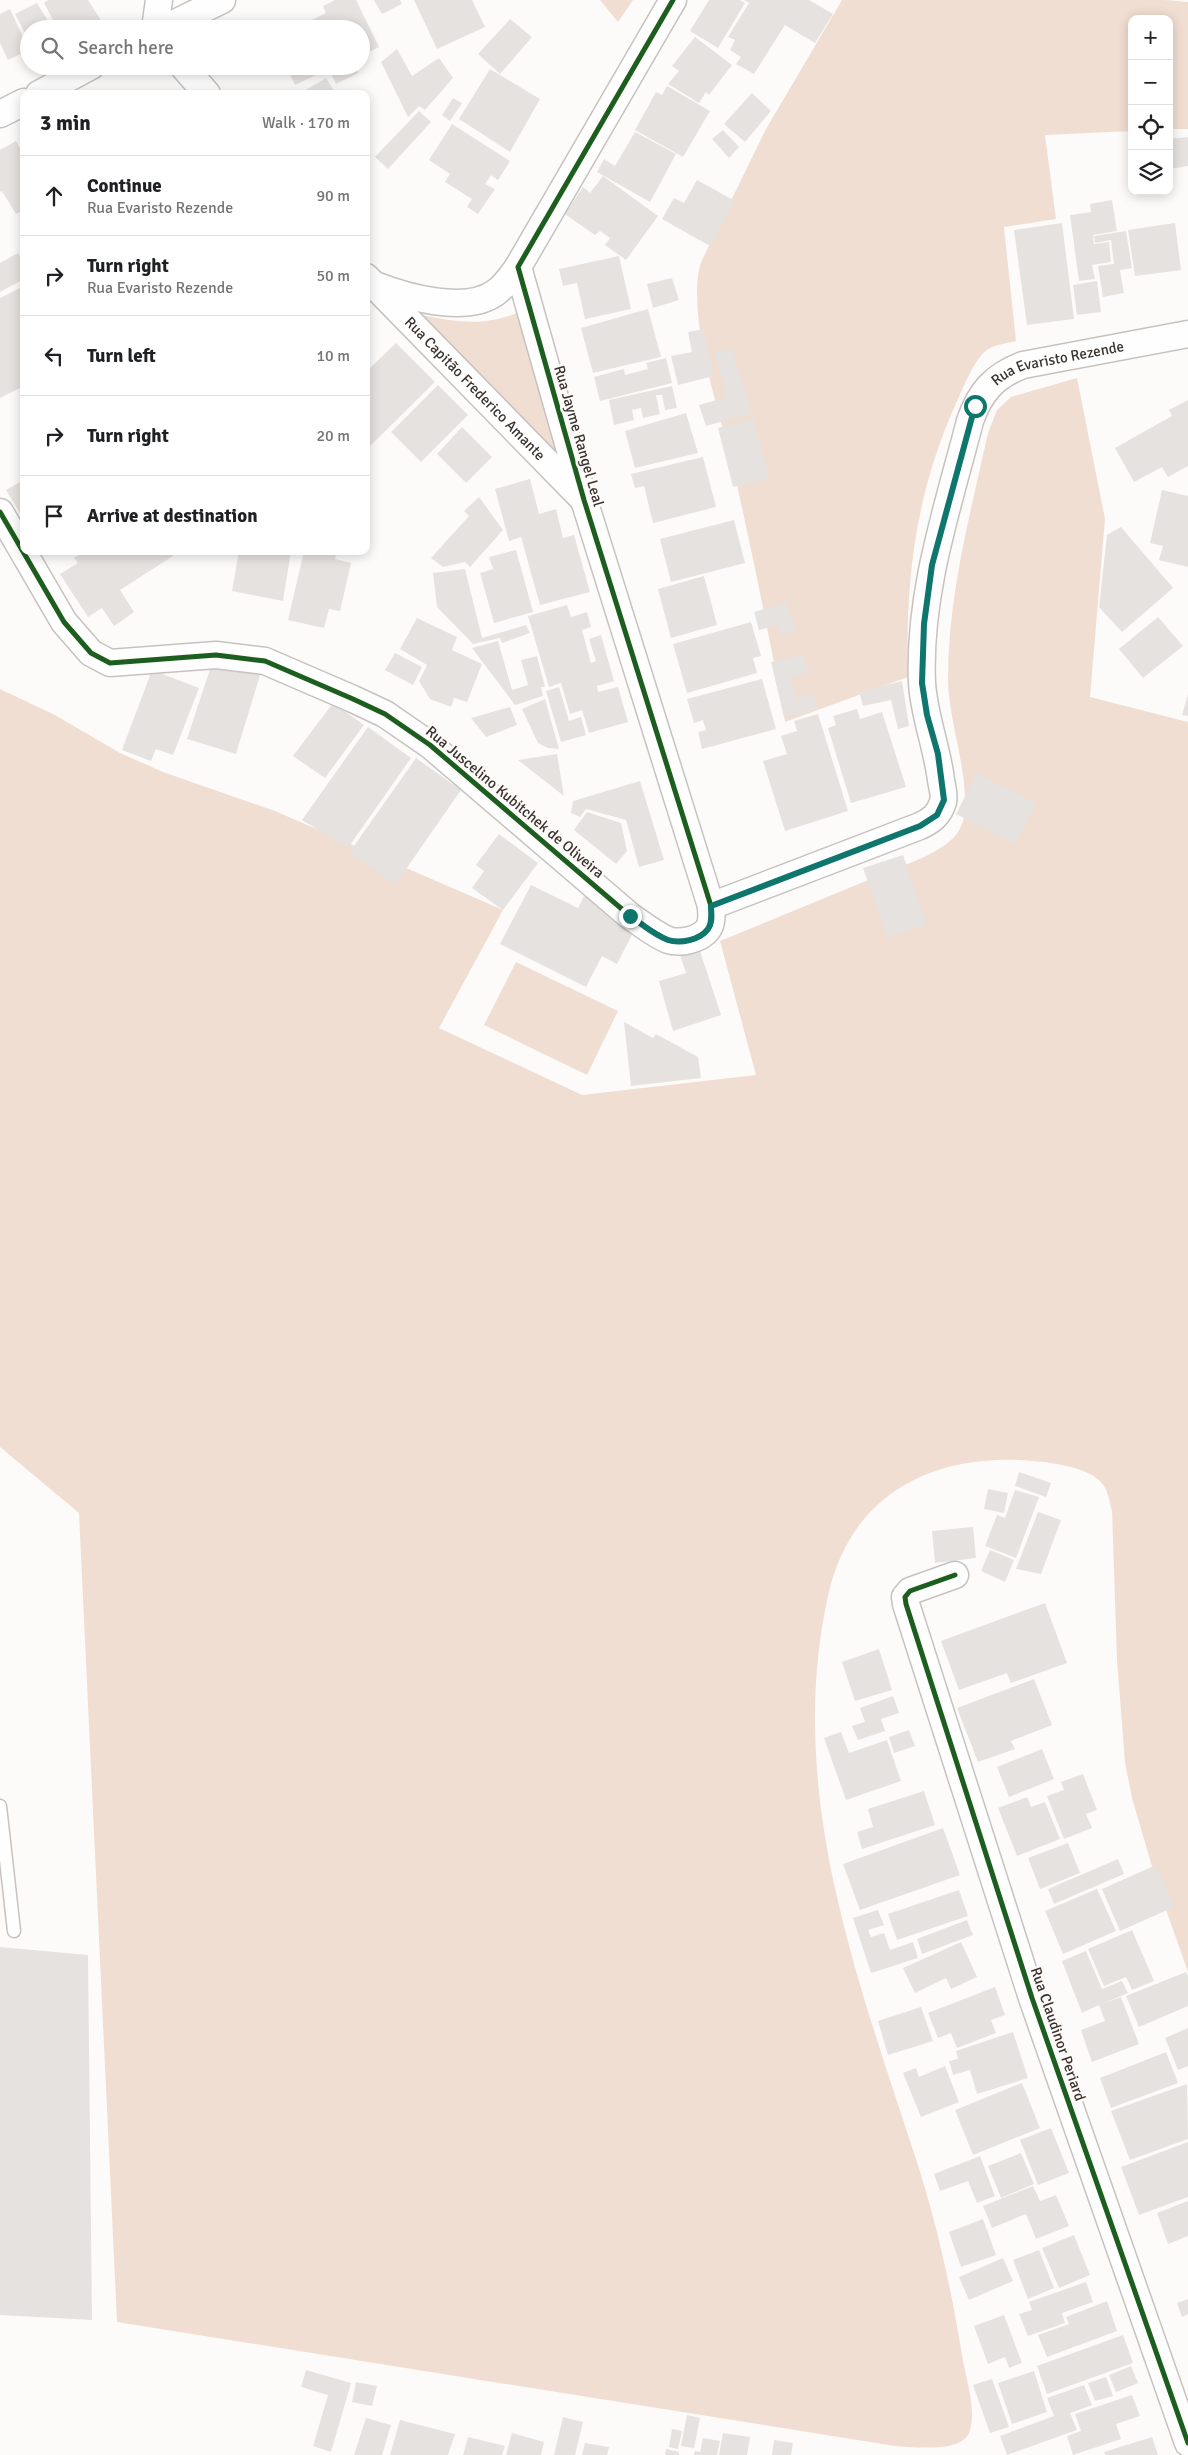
<!DOCTYPE html>
<html lang="en">
<head>
<meta charset="utf-8">
<style>
	body { margin:0; font-family:Signika,sans-serif; background:#f2f2f2; color:#202124 }
	.controls { position:absolute; right:15px; top:15px; display:grid; overflow:hidden; border-radius:10px; box-shadow:0 2px 12px #0003 }
	.controls button { width:45px; height:45px; display:grid; place-items:center; padding:0; border:0; border-bottom:1px solid #e0e0e0; background:#fff; color:#202124; font:25px sans-serif }
	.stop { position:absolute; width:15px; height:15px; margin:-11px; border:4px solid #0f766e; border-radius:50%; background:#fff }
	.stop.end { background:#0f766e; border-color:#fff; box-shadow:0 1px 5px #0008 }
	.list { margin:0; padding:0; list-style:none }
	h2 { display:flex; justify-content:space-between; align-items:center; height:65px; margin:0; padding:0 20px; font-size:21px }
	h2 small { font-size:16px; font-weight:400; color:#757577 }
	.list li { display:grid; grid-template-columns:32px 1fr auto; gap:15px; align-items:center; box-sizing:border-box; height:80px; padding:0 20px; border-top:1px solid #e0e0e0 }
	.list b { display:block; font-size:19px; white-space:nowrap }
	.list p { margin:0; font-size:16px; white-space:nowrap; color:#757577 }
	.list em { font-size:16px; font-style:normal; color:#757577 }
	.icon { flex:none; width:28px; height:28px; fill:none; stroke:currentColor; stroke-width:2; stroke-linecap:round; stroke-linejoin:round }
	.map { position:relative; flex:none; width:1188px; height:2455px; overflow:hidden }
	.search { position:absolute; background:#fff; box-shadow:0 2px 12px #0003; left:20px; top:20px; width:350px; height:55px; display:flex; align-items:center; gap:12px; box-sizing:border-box; padding:0 18px; border-radius:28px; color:#757577; font-size:19px }
	.panel { position:absolute; background:#fff; box-shadow:0 2px 12px #0003; left:20px; top:90px; width:350px; height:465px; border-radius:10px }
	.map>svg:first-child { display:block }
</style>
</head>
<body>
<div class="map">
<svg width="1188" height="2455" viewBox="0 0 1188 2455">
	<rect width="100%" height="100%" fill="#fdfbf9"/>
	<g fill="#f1ded3">
		<path d="M600 0H633L618 22Z"/>
		<path d="M842 0H1165L1188 2V129H1169V19H1132V131L1045 135 1056 219 1004 227 1016 341C1008 343 993 345 987 350 974 360 965 384 958 399 916 490 905 578 908 677L785 722C770 639 753 557 735 476 723 421 683 311 702 260L766 129Z"/>
		<path d="M520 312 561 467 421 315C460 322 481 327 520 312Z"/>
		<path d="M1077 378 1105 519 1090 697 1188 722V1972L1158 1887 1132 1798 1125 1763 1117 1660 1112 1511C1109 1500 1108 1489 1100 1481 1084 1465 1040 1461 1018 1460 923 1457 849 1500 828 1596 806 1695 814 1798 837 1897 857 1985 887 2070 915 2156 937 2223 952 2292 963 2361 967 2382 977 2413 969 2433 961 2453 913 2447 895 2446L117 2322 79 1513 0 1447V689L55 715 120 753 163 772 275 811 503 910 439 1028 582 1095 756 1075 720 941 922 858C938 850 958 840 963 821 972 780 948 723 948 679 948 595 970 515 988 433L997 410 1011 397Z"/>
		<path d="M516 962 618 1011 587 1075 484 1025Z"/>
	</g>
	<g fill="#e6e2df">
		<path d="M48 0H88L102 22 90 29H58L44 3Z"/>
		<path d="M335 0H356L379 47 361 56V29H294L326 13 323 6Z"/>
		<path d="M374 0H400L402 4 382 14Z"/>
		<path d="M414 0H472L485 27 437 49Z"/>
		<path d="M709 0H740L745 3 718 48 690 31Z"/>
		<path d="M744 0H809L833 14 815 43 785 25 754 74 736 64 741 57 730 50 735 40 728 37 749 3Z"/>
		<path d="M37 3 53 29H29V41L15 14Z"/>
		<path d="M10 9 29 50 8 60 0 43V14Z"/>
		<path d="M510 19 532 37 500 74 478 54Z"/>
		<path d="M695 37 732 65 709 95 706 92 699 103 668 84 679 71 672 66Z"/>
		<path d="M397 49 412 76 439 58 453 78 425 110 419 106 408 117 381 62Z"/>
		<path d="M286 66H354L358 73 336 84 329 69 295 85Z"/>
		<path d="M490 69 540 99 510 152 459 119Z"/>
		<path d="M326 78 336 94H299Z"/>
		<path d="M667 86 710 111 683 157 635 130 656 92 662 95Z"/>
		<path d="M752 93 771 111 745 142 724 124Z"/>
		<path d="M453 98 462 103 450 121 442 115Z"/>
		<path d="M419 111 431 122 388 169 375 157Z"/>
		<path d="M452 124 510 161 498 180 491 175 485 184 495 189 478 214 467 207 472 199 445 182 450 174 429 160Z"/>
		<path d="M723 130 739 147 729 158 712 139Z"/>
		<path d="M635 132 676 154 650 202 597 172 604 159 615 166Z"/>
		<path d="M1188 137V166L1169 169V139Z"/>
		<path d="M16 141 24 155V210L16 214 2 191 0 192V150Z"/>
		<path d="M603 176 658 216 626 260 605 245 610 238 600 231 595 235 565 214 583 187 590 193Z"/>
		<path d="M697 180 735 201 710 246 662 219 674 198 684 203Z"/>
		<path d="M1112 200 1117 231 1093 235 1094 244 1109 242 1111 262 1092 265 1095 279 1079 281 1070 215 1091 212 1090 204Z"/>
		<path d="M1062 223 1074 319 1027 325 1014 230Z"/>
		<path d="M1175 223 1181 270 1135 276 1128 230Z"/>
		<path d="M1126 231 1132 268 1120 270 1124 293 1103 297 1098 266 1114 264 1111 240 1095 243 1094 236Z"/>
		<path d="M18 253 24 264V279L0 292V263Z"/>
		<path d="M619 256 631 309 585 319 577 283 563 286 559 269Z"/>
		<path d="M672 278 679 300 653 308 647 284Z"/>
		<path d="M1097 281 1101 312 1077 315 1073 285Z"/>
		<path d="M24 286V386L0 398V298Z"/>
		<path d="M648 309 661 357 593 373 581 328Z"/>
		<path d="M703 329 714 376 678 385 671 356 692 352 688 332Z"/>
		<path d="M396 343 435 382 366 450V372Z"/>
		<path d="M732 348 752 413 706 426 699 405 727 397 714 353Z"/>
		<path d="M666 358 672 383 600 401 594 377 624 369 625 375 648 369 646 363Z"/>
		<path d="M438 385 468 415 421 462 391 432Z"/>
		<path d="M672 386 677 408 665 410 662 395H656L660 414 643 418 641 408 632 410 634 420 614 425 609 400Z"/>
		<path d="M1188 400V466L1168 477 1162 467 1134 482 1115 448 1172 416 1169 410Z"/>
		<path d="M686 413 698 453 635 468 625 431Z"/>
		<path d="M754 419 769 479 733 487 718 428Z"/>
		<path d="M462 427 492 457 466 483 437 454Z"/>
		<path d="M703 457 716 507 653 523 644 486 635 488 631 474Z"/>
		<path d="M530 479 539 514 556 509 563 538 574 535 590 592 540 605 521 537 509 541 495 489Z"/>
		<path d="M24 480V520L6 490Z"/>
		<path d="M1162 490 1188 496V567L1159 560 1163 546 1150 543Z"/>
		<path d="M479 497 503 530 470 567 465 562 443 567 431 558 469 516 464 511Z"/>
		<path d="M734 520 745 563 671 582 660 539Z"/>
		<path d="M1121 527 1173 588 1122 632 1099 607 1107 535Z"/>
		<path d="M516 550 533 612 494 623 480 573 493 569 489 557Z"/>
		<path d="M85 551H170L173 556 120 590 134 612 114 626 102 608 88 617 60 574 78 563 74 558Z"/>
		<path d="M239 551H291L283 601 232 591Z"/>
		<path d="M304 551H337L335 559 351 563 340 611 329 609 324 628 288 620Z"/>
		<path d="M465 569 482 638 526 625 530 633 502 643 500 638 473 644 437 607 433 573Z"/>
		<path d="M704 576 717 625 671 638 658 589Z"/>
		<path d="M787 602 796 632 781 636 778 625 759 630 754 612Z"/>
		<path d="M567 605 571 617 587 612 591 627 582 630 591 663 596 661 589 639 601 635 614 681 597 686 598 692 618 687 628 722 589 733 582 710 570 714 561 683 549 687 528 616Z"/>
		<path d="M1158 617 1183 646 1143 678 1119 649Z"/>
		<path d="M417 618 457 637 452 650 482 664 467 702 454 698 451 707 430 699 419 681 427 665 400 649Z"/>
		<path d="M751 622 761 656 753 658 757 673 687 693 673 644Z"/>
		<path d="M498 641 512 690 528 685 521 660 537 656 545 687H541L543 696 515 705 472 648Z"/>
		<path d="M395 653 422 667 413 685 385 670Z"/>
		<path d="M804 655 808 673 791 676 796 697 814 693 818 709 784 717 771 662Z"/>
		<path d="M213 660 260 675 236 754 187 739Z"/>
		<path d="M152 670 199 688 173 755 156 749 151 761 122 750Z"/>
		<path d="M762 679 776 729 702 749 698 732 706 730 703 720 694 723 687 699Z"/>
		<path d="M902 681 909 726 898 729 891 700 863 706 859 692Z"/>
		<path d="M559 687 569 721 581 717 586 735 561 742 546 691Z"/>
		<path d="M1188 694V716L1182 715Z"/>
		<path d="M545 699 559 749 548 748 538 743 522 709Z"/>
		<path d="M333 703 364 725 325 778 293 756Z"/>
		<path d="M510 707 517 725 486 737 471 718Z"/>
		<path d="M857 709 860 719 882 712 906 787 851 803 828 728 836 725 833 716Z"/>
		<path d="M818 714 848 811 785 831 763 761 787 754 781 736 797 731 794 721Z"/>
		<path d="M368 727 411 758 348 848 302 820Z"/>
		<path d="M557 754 564 796 518 760Z"/>
		<path d="M416 758 461 790 395 885 349 853Z"/>
		<path d="M977 773 1036 803 1015 844 956 814Z"/>
		<path d="M640 781 664 860 639 867 626 820 586 809 580 817 571 813 573 801Z"/>
		<path d="M587 812 621 823 627 851 616 864 574 830Z"/>
		<path d="M499 834 538 863 503 910 472 888 484 871 476 865Z"/>
		<path d="M903 855 927 924 888 938 863 868Z"/>
		<path d="M531 885 578 908 584 896 638 923 617 964 602 956 586 987 500 944Z"/>
		<path d="M700 951 721 1015 673 1031 659 981 686 973 680 955Z"/>
		<path d="M624 1022 653 1038 656 1034 698 1057 701 1078 631 1086Z"/>
		<path d="M1019 1472 1051 1483 1046 1497 1015 1486Z"/>
		<path d="M988 1489 1008 1493 1004 1513 984 1509Z"/>
		<path d="M1015 1490 1039 1497 1016 1558 985 1546 997 1515 1005 1518Z"/>
		<path d="M1038 1512 1061 1520 1041 1574 1016 1569Z"/>
		<path d="M973 1527 976 1558 935 1563 932 1531Z"/>
		<path d="M990 1550 1014 1560 1005 1582 981 1571Z"/>
		<path d="M1045 1603 1067 1663 1011 1683 1007 1673 959 1690 941 1641Z"/>
		<path d="M879 1649 892 1690 855 1701 842 1662Z"/>
		<path d="M1034 1679 1052 1725 1011 1741 1015 1749 978 1762 957 1708Z"/>
		<path d="M893 1696 899 1713 881 1719 885 1731 858 1740 852 1726 865 1722 860 1708Z"/>
		<path d="M909 1730 915 1746 894 1753 889 1737Z"/>
		<path d="M841 1732 849 1753 887 1740 901 1781 846 1800 824 1738Z"/>
		<path d="M1042 1749 1054 1779 1009 1797 997 1767Z"/>
		<path d="M1083 1774 1097 1810 1086 1814 1092 1828 1064 1839 1047 1796 1064 1790 1061 1782Z"/>
		<path d="M924 1791 935 1825 862 1849 857 1832 873 1827 868 1809Z"/>
		<path d="M1027 1797 1031 1807 1045 1802 1060 1839 1017 1856 998 1808Z"/>
		<path d="M943 1828 960 1875 860 1910 843 1864Z"/>
		<path d="M1068 1843 1080 1873 1040 1889 1028 1858Z"/>
		<path d="M1118 1859 1124 1874 1054 1904 1048 1889Z"/>
		<path d="M1156 1865 1174 1907 1120 1931 1102 1889Z"/>
		<path d="M1097 1889 1116 1931 1063 1954 1045 1911Z"/>
		<path d="M959 1890 968 1916 897 1940 888 1914Z"/>
		<path d="M878 1910 884 1925 868 1930 871 1937 884 1933 890 1950 913 1942 918 1958 871 1973 853 1918Z"/>
		<path d="M967 1920 973 1935 922 1954 917 1939Z"/>
		<path d="M1132 1930 1154 1981 1132 1990 1126 1977 1104 1986 1088 1949Z"/>
		<path d="M961 1942 977 1977 951 1989 946 1978 915 1993 903 1968Z"/>
		<path d="M0 1947 88 1955 92 2320 0 2315Z"/>
		<path d="M1086 1951 1102 1989 1122 1981 1128 1993 1102 2004 1121 1997 1139 2044 1092 2062 1081 2030 1105 2021 1099 2005 1082 2013 1062 1961Z"/>
		<path d="M1186 1972 1188 1976V2006L1139 2027 1126 1996Z"/>
		<path d="M995 1987 1005 2015 991 2020 996 2033 957 2048 951 2033 938 2038 928 2013Z"/>
		<path d="M921 2007 933 2041 888 2055 878 2021Z"/>
		<path d="M1188 2028V2066L1178 2070 1165 2038Z"/>
		<path d="M1013 2032 1028 2078 977 2094 970 2070 953 2075 949 2061 958 2059 956 2051Z"/>
		<path d="M1166 2052 1178 2083 1111 2108 1100 2078Z"/>
		<path d="M945 2066 959 2102 921 2117 903 2073 916 2068 919 2077Z"/>
		<path d="M1022 2083 1040 2128 973 2155 955 2110Z"/>
		<path d="M1187 2084 1188 2139 1130 2160 1111 2111Z"/>
		<path d="M1051 2128 1069 2173 1038 2185 1020 2140Z"/>
		<path d="M1188 2142V2197L1139 2215 1121 2167Z"/>
		<path d="M1021 2153 1034 2184 1001 2198 988 2166Z"/>
		<path d="M980 2156 995 2196 977 2203 968 2181 940 2191 934 2174Z"/>
		<path d="M1033 2186 1040 2201 1056 2195 1069 2226 1036 2239 1026 2214 992 2228 983 2206Z"/>
		<path d="M1188 2201V2236L1168 2244 1157 2213Z"/>
		<path d="M983 2219 996 2255 961 2267 949 2232Z"/>
		<path d="M1074 2235 1090 2275 1059 2288 1042 2248Z"/>
		<path d="M1039 2250 1054 2288 1028 2299 1013 2260Z"/>
		<path d="M1003 2258 1013 2281 969 2300 959 2277Z"/>
		<path d="M1086 2282 1093 2302 1062 2313 1065 2323 1028 2336 1019 2314 1032 2310 1029 2302Z"/>
		<path d="M1188 2299V2314L1182 2317 1177 2303Z"/>
		<path d="M1107 2301 1117 2331 1047 2357 1038 2335 1069 2324 1066 2317Z"/>
		<path d="M1004 2315 1022 2363 1009 2368 1005 2357 988 2364 974 2326Z"/>
		<path d="M1123 2335 1133 2363 1047 2394 1037 2366Z"/>
		<path d="M1131 2366 1138 2383 1116 2392 1109 2375Z"/>
		<path d="M306 2370 351 2383 331 2452 313 2446 328 2395 301 2387Z"/>
		<path d="M1034 2371 1047 2412 1012 2424 998 2383Z"/>
		<path d="M1106 2377 1113 2396 1095 2401 1088 2383Z"/>
		<path d="M992 2379 1009 2427 990 2433 973 2385Z"/>
		<path d="M356 2382 377 2386 372 2406 352 2402Z"/>
		<path d="M1084 2385 1092 2405 1070 2413 1077 2430 1007 2455 1000 2436 1054 2416 1047 2398Z"/>
		<path d="M1132 2395 1140 2416 1116 2424 1121 2439 1073 2455 1067 2436 1081 2431 1075 2414Z"/>
		<path d="M687 2415 700 2418 694 2448 681 2446Z"/>
		<path d="M563 2417 583 2422 575 2455H554Z"/>
		<path d="M366 2418 391 2425 382 2455H354Z"/>
		<path d="M400 2420 455 2434 448 2455H390Z"/>
		<path d="M672 2429 682 2431 678 2449 669 2447Z"/>
		<path d="M512 2433 544 2442 541 2455H506Z"/>
		<path d="M723 2433 750 2437 747 2455H719Z"/>
		<path d="M468 2437 505 2446 502 2455H463Z"/>
		<path d="M1152 2437 1158 2455H1105L1104 2452Z"/>
		<path d="M703 2438 720 2441 717 2455H694L695 2451 700 2452Z"/>
		<path d="M774 2440 793 2443 791 2455H772Z"/>
		<path d="M585 2443 609 2447 607 2455H582Z"/>
		<path d="M666 2449 679 2452V2455H665Z"/>
	</g>
	<g fill="none" stroke-linecap="round" stroke-linejoin="round">
		<defs>
			<path id="lane" d="M0 1806 14 1931"/>
			<g id="street">
				<path d="M155 29 159 0"/>
				<path d="M163 29 222 0"/>
				<path d="M183 66 207 94"/>
				<path d="M39 94 91 66"/>
				<path d="M0 114 24 102"/>
				<path id="s1" d="M366 277 582 498"/>
				<path d="M375 285C406 297 465 314 495 293 505 286 511 277 518 267"/>
				<path d="M0 512 64 622 91 653 110 663 216 655 265 661 353 699 385 714 430 745 630 916C642 924 654 934 668 940 680 944 700 940 708 929 713 922 711 913 711 906L584 500 518 267 673 0"/>
				<path id="s2" d="M711 906 920 826C931 821 939 815 943 802 945 795 942 787 941 780 937 747 924 716 922 683 918 593 948 507 970 421 980 392 994 376 1023 365L1188 334"/>
				<path d="M955 1575 910 1591 905 1597 906 1604 1032 1998 1188 2443"/>
			</g>
		</defs>
		<use href="#lane" stroke="#c6c2bf" stroke-width="15"/>
		<use href="#street" stroke="#c6c2bf" stroke-width="29"/>
		<use href="#lane" stroke="#fffefe" stroke-width="12"/>
		<use href="#street" stroke="#fffefe" stroke-width="26"/>
		<defs>
			<g id="cycleway">
				<path d="M0 512 64 622 91 653 110 663 216 655 265 661 353 699 385 714 430 745 630 916C642 924 654 934 668 940 680 944 700 940 708 929 713 922 711 913 711 906L584 500 518 267 673 0"/>
				<path d="M955 1575 910 1591 905 1597 906 1604 1032 1998 1188 2443"/>
			</g>
		</defs>
		<use href="#cycleway" stroke="#fefaf8" stroke-width="8"/>
		<use href="#cycleway" stroke="#1b5e20" stroke-width="5"/>
	</g>
	<g fill="none" stroke-linecap="round" stroke-linejoin="round">
		<path stroke="#0f766e" stroke-width="6" d="M630 916C642 924 654 935 668 940 680 944 700 940 708 929 713 922 711 913 711 906L920 826 937 815 944 800 938 754 927 715 922 683 924 624 932 565 975 406"/>
	</g>
	<g text-anchor="middle" dominant-baseline="central" stroke-width="5" stroke-linejoin="round" paint-order="stroke">
		<g font-size="15" fill="#39322e" stroke="#fefaf8">
			<text stroke="none"><textPath href="#s2" startOffset="761">Rua Evaristo Rezende</textPath></text>
			<text stroke="none"><textPath href="#s1" startOffset="156">Rua Capitão Frederico Amante</textPath></text>
			<text transform="translate(579 436) rotate(74)">Rua Jayme Rangel Leal</text>
			<text transform="translate(515 802) rotate(40)">Rua Juscelino Kubitchek de Oliveira</text>
			<text transform="translate(1058 2034) rotate(71)">Rua Claudinor Periard</text>
		</g>
	</g>
</svg>
<div class="controls">
<button>+</button>
<button>−</button>
<button><svg class="icon" aria-label="locate" viewBox="0 0 24 24"><circle cx="12" cy="12" r="6"/><path d="M12 2v4M12 18v4M2 12h4M18 12h4"/></svg></button>
<button><svg class="icon" aria-label="layers" viewBox="0 0 24 24"><path d="M12 4l9 5-9 5-9-5zM3 14l9 5 9-5"/></svg></button>
</div>
<div class="stop" style="left:975px;top:406px"></div>
<div class="stop end" style="left:630px;top:916px"></div>
<div class="search"><svg class="icon" aria-label="search" viewBox="0 0 24 24"><circle cx="10" cy="10" r="6"/><path d="M15 15l6 6"/></svg>Search here</div>
<section class="panel">
<h2>3 min<small>Walk · 170 m</small></h2>
<ul class="list">
<li><svg class="icon" aria-label="ahead" viewBox="0 0 24 24"><path d="M12 20V5M6 11l6-6 6 6"/></svg><div><b>Continue</b><p>Rua Evaristo Rezende</p></div><em>90 m</em></li>
<li><svg class="icon" aria-label="right" viewBox="0 0 24 24"><path d="M7 20v-9h11M14 6l5 5-5 5"/></svg><div><b>Turn right</b><p>Rua Evaristo Rezende</p></div><em>50 m</em></li>
<li><svg class="icon" aria-label="left" viewBox="0 0 24 24"><path d="M17 20v-9H6M10 6l-5 5 5 5"/></svg><div><b>Turn left</b></div><em>10 m</em></li>
<li><svg class="icon" aria-label="right" viewBox="0 0 24 24"><path d="M7 20v-9h11M14 6l5 5-5 5"/></svg><div><b>Turn right</b></div><em>20 m</em></li>
<li><svg class="icon" aria-label="arrive" viewBox="0 0 24 24"><path d="M6 21V4h12l-3 4 3 4H6"/></svg><div><b>Arrive at destination</b></div></li>
</ul>
</section>
</div>
</body>
</html>
